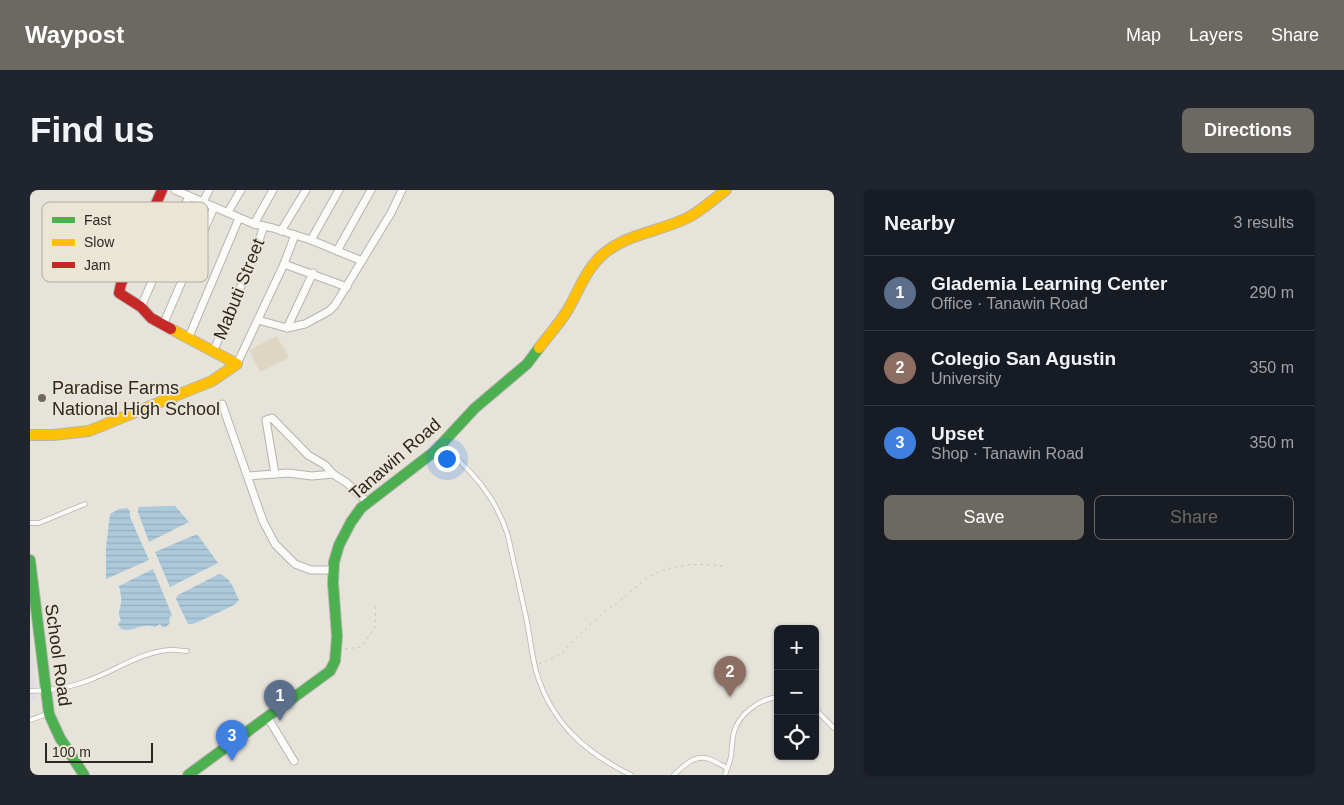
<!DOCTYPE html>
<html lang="en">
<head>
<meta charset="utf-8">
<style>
	body { margin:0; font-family:Helvetica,sans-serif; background:#20242c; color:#f1f3f6 }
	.controls { position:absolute; right:15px; bottom:15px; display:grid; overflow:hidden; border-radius:8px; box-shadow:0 1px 4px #0004 }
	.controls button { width:45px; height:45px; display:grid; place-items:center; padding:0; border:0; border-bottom:1px solid #363941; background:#171b24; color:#f1f3f6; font:25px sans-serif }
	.scale { position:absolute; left:15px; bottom:12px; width:108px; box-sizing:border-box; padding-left:5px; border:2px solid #2b2823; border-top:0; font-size:14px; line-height:18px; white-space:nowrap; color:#2b2823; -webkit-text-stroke:4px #ebe5d6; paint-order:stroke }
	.you { position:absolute; left:416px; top:268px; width:18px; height:18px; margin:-12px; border:4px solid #fff; border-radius:50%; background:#1a73e8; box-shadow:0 0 0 8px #1a73e833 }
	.badge { display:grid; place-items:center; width:32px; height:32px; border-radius:50%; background:#6c6963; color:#fff; font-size:16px; font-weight:700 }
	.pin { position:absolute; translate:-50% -41px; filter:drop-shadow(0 1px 2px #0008) }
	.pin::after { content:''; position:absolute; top:26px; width:18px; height:15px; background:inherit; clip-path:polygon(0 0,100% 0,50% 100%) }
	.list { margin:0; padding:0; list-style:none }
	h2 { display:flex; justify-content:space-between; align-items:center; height:65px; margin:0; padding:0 20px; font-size:21px }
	h2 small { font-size:16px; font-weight:400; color:#9ea1a6 }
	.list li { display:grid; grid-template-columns:32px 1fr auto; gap:15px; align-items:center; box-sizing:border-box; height:75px; padding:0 20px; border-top:1px solid #363941 }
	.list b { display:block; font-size:19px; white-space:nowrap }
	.list p { margin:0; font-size:16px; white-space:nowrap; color:#9ea1a6 }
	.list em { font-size:16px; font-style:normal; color:#9ea1a6 }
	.actions { display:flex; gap:10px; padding:15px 20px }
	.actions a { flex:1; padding:11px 0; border:1px solid #6c6963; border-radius:8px; text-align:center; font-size:18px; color:#6c6963 }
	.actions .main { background:#6c6963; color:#fff }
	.icon { flex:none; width:28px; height:28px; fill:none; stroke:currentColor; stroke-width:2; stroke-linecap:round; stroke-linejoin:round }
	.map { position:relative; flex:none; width:804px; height:585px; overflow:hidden; border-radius:8px }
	header { display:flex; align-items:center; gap:30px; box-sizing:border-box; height:70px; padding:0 25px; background:#6c6963; color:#fff }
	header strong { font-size:24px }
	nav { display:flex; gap:28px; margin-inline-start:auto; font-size:18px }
	.intro { display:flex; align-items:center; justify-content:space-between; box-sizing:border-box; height:120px; padding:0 30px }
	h1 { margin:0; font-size:35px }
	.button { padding:12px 22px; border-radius:8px; background:#6c6963; color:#fff; font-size:18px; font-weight:700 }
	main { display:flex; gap:30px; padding:0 30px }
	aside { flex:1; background:#171b24; border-radius:8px; box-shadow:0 1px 4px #0004 }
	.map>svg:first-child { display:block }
</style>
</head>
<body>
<header>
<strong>Waypost</strong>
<nav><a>Map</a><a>Layers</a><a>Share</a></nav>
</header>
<div class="intro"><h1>Find us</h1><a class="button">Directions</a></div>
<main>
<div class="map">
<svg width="804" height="585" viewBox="0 0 804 585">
	<defs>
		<pattern id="water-rules" width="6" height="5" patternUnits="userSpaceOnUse" patternTransform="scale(1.25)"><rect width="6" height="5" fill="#adcadc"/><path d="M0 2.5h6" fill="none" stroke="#95aebc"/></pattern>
	</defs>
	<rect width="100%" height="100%" fill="#e6e3db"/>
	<path fill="#e5dbe2" d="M0 435 7 510 0 511Z"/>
	<path fill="#ded6c3" d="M247 146 259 168 230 182 219 160Z"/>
	<g fill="url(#water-rules)">
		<path d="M145 316 159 332 119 352 108 322V317Z"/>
		<path d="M97 318 100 321V327L119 370 76 389V358L80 324 89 319Z"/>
		<path d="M167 344 188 373 140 397 125 362Z"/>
		<path d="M123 379 142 425 139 429 140 433 136 437H132L130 434 125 437C109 432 105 443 91 439L88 434 91 430C87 422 90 421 91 413 92 408 90 401 89 396Z"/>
		<path d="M189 384C201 387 204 400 209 410L204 415 168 432 162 434H158L146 409 148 405Z"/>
	</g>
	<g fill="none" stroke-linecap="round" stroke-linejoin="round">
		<defs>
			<g id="lane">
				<path d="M412 254C442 282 466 306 478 346 484 374 491 403 497 432 500 448 502 465 506 481 521 532 554 562 601 585"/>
				<path d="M0 333H9L55 314"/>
				<path d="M0 501C18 501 37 498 54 492 82 483 108 463 138 460 144 459 151 461 157 461"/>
				<path d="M785 519 804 538"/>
				<path d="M0 530 17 524"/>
				<path d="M644 585C653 576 665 564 679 569 685 571 691 575 697 578"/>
				<path d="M695 585C697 579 700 572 701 566 702 558 702 550 704 542 709 524 729 509 748 507"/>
			</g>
			<g id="street">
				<path d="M145 0 224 34 243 38 281 50 332 71"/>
				<path d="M173 12 179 0"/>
				<path d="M198 22 211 0"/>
				<path d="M224 34 243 0"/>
				<path d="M251 41 276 0"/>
				<path d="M281 50 309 0"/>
				<path d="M307 61 341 0"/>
				<path d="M254 74 317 97"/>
				<path d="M111 117 159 6"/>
				<path d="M228 130 257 138 275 134 299 121 305 115 361 23 372 0"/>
				<path d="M133 135 184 17"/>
				<path d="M257 138 283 83"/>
				<path d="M158 149 209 28"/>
				<path d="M183 162 220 75 234 36"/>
				<path d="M207 174 254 74 265 45"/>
				<path d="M192 214 233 331 245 354 265 374 281 380H303"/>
				<path d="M245 284 236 230 242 228 278 265 295 275 303 284 317 293 337 312"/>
				<path d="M218 286 258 283 282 286 303 284"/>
				<path d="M238 528 264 571"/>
			</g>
			<g id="fast">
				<path d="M0 370 19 524 30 548 54 585"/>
				<path d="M158 585 300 481 305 471 307 446 303 393 304 372 309 355 321 332 331 318 405 261 445 218 497 174 509 158"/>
			</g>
			<g id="slow">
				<path d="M509 158C518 146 529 134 537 121 548 103 555 81 571 66 596 43 630 42 659 27 672 20 684 9 696 0"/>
				<path d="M0 245H23L59 241 182 191 207 174 141 139"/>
			</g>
			<path id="jam" d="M132 0 91 94 89 103 111 117 121 128 141 139"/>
		</defs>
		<use href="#lane" stroke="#b7b4ad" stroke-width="5.5"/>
		<use href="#street" stroke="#b7b4ad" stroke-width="9"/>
		<use href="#fast" stroke="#b7b4ad" stroke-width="12"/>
		<use href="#slow" stroke="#b7b4ad" stroke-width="12"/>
		<use href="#jam" stroke="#b7b4ad" stroke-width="12"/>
		<g stroke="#c6c5c3" stroke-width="1" stroke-dasharray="2.5 4" stroke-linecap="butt">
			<path d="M315 459 331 457 345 437 346 413"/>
			<path d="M509 474 527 466 534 461C550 443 569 426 588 412 597 406 604 398 612 392 637 373 668 372 697 377"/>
		</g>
		<use href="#lane" stroke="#fbfbfa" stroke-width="4"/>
		<use href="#street" stroke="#fbfbfa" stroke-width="7"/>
		<use href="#fast" stroke="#4caf50" stroke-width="10"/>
		<use href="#slow" stroke="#ffc107" stroke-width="10"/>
		<use href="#jam" stroke="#c62828" stroke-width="10"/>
	</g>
	<circle fill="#6c6963" stroke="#ebe5d6" stroke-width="2" cx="12" cy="208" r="5"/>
	<g text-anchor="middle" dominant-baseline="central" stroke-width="4" stroke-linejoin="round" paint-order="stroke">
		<g font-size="18" fill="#2b2823" stroke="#ebe5d6">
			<text transform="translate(209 99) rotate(-68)">Mabuti Street</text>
			<text transform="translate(365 269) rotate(-41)">Tanawin Road</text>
			<text transform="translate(28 465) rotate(82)">School Road</text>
		</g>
		<g font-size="18" fill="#2b2823" stroke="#ebe5d6" text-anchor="start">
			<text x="22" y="198">Paradise Farms<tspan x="22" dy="21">National High School</tspan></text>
		</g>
	</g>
	<rect x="12" y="12" width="166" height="80" rx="8" fill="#ebe5d6" stroke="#b1aca0" stroke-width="1"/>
	<rect x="22" y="27" width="23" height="6" fill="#4caf50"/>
	<rect x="22" y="49" width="23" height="7" fill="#ffc107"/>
	<rect x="22" y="72" width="23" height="6" fill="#c62828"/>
	<g font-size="14" fill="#2b2823">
		<text x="54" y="35">Fast</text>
		<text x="54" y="57">Slow</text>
		<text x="54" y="80">Jam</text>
	</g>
</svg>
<div class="controls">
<button>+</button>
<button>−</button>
<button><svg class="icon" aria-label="locate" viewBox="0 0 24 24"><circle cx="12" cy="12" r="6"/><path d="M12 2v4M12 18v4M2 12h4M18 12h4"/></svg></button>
</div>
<div class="scale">100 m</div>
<div class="you"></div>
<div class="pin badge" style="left:250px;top:531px;background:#5c6f8a">1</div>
<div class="pin badge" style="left:700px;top:507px;background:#8d6e63">2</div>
<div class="pin badge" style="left:202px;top:571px;background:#3f7fe0">3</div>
</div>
<aside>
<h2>Nearby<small>3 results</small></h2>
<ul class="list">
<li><span class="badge" style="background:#5c6f8a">1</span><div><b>Glademia Learning Center</b><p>Office · Tanawin Road</p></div><em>290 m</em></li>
<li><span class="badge" style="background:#8d6e63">2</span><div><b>Colegio San Agustin</b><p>University</p></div><em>350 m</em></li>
<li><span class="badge" style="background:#3f7fe0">3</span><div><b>Upset</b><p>Shop · Tanawin Road</p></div><em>350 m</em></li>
</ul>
<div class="actions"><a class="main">Save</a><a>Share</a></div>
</aside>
</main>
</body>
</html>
